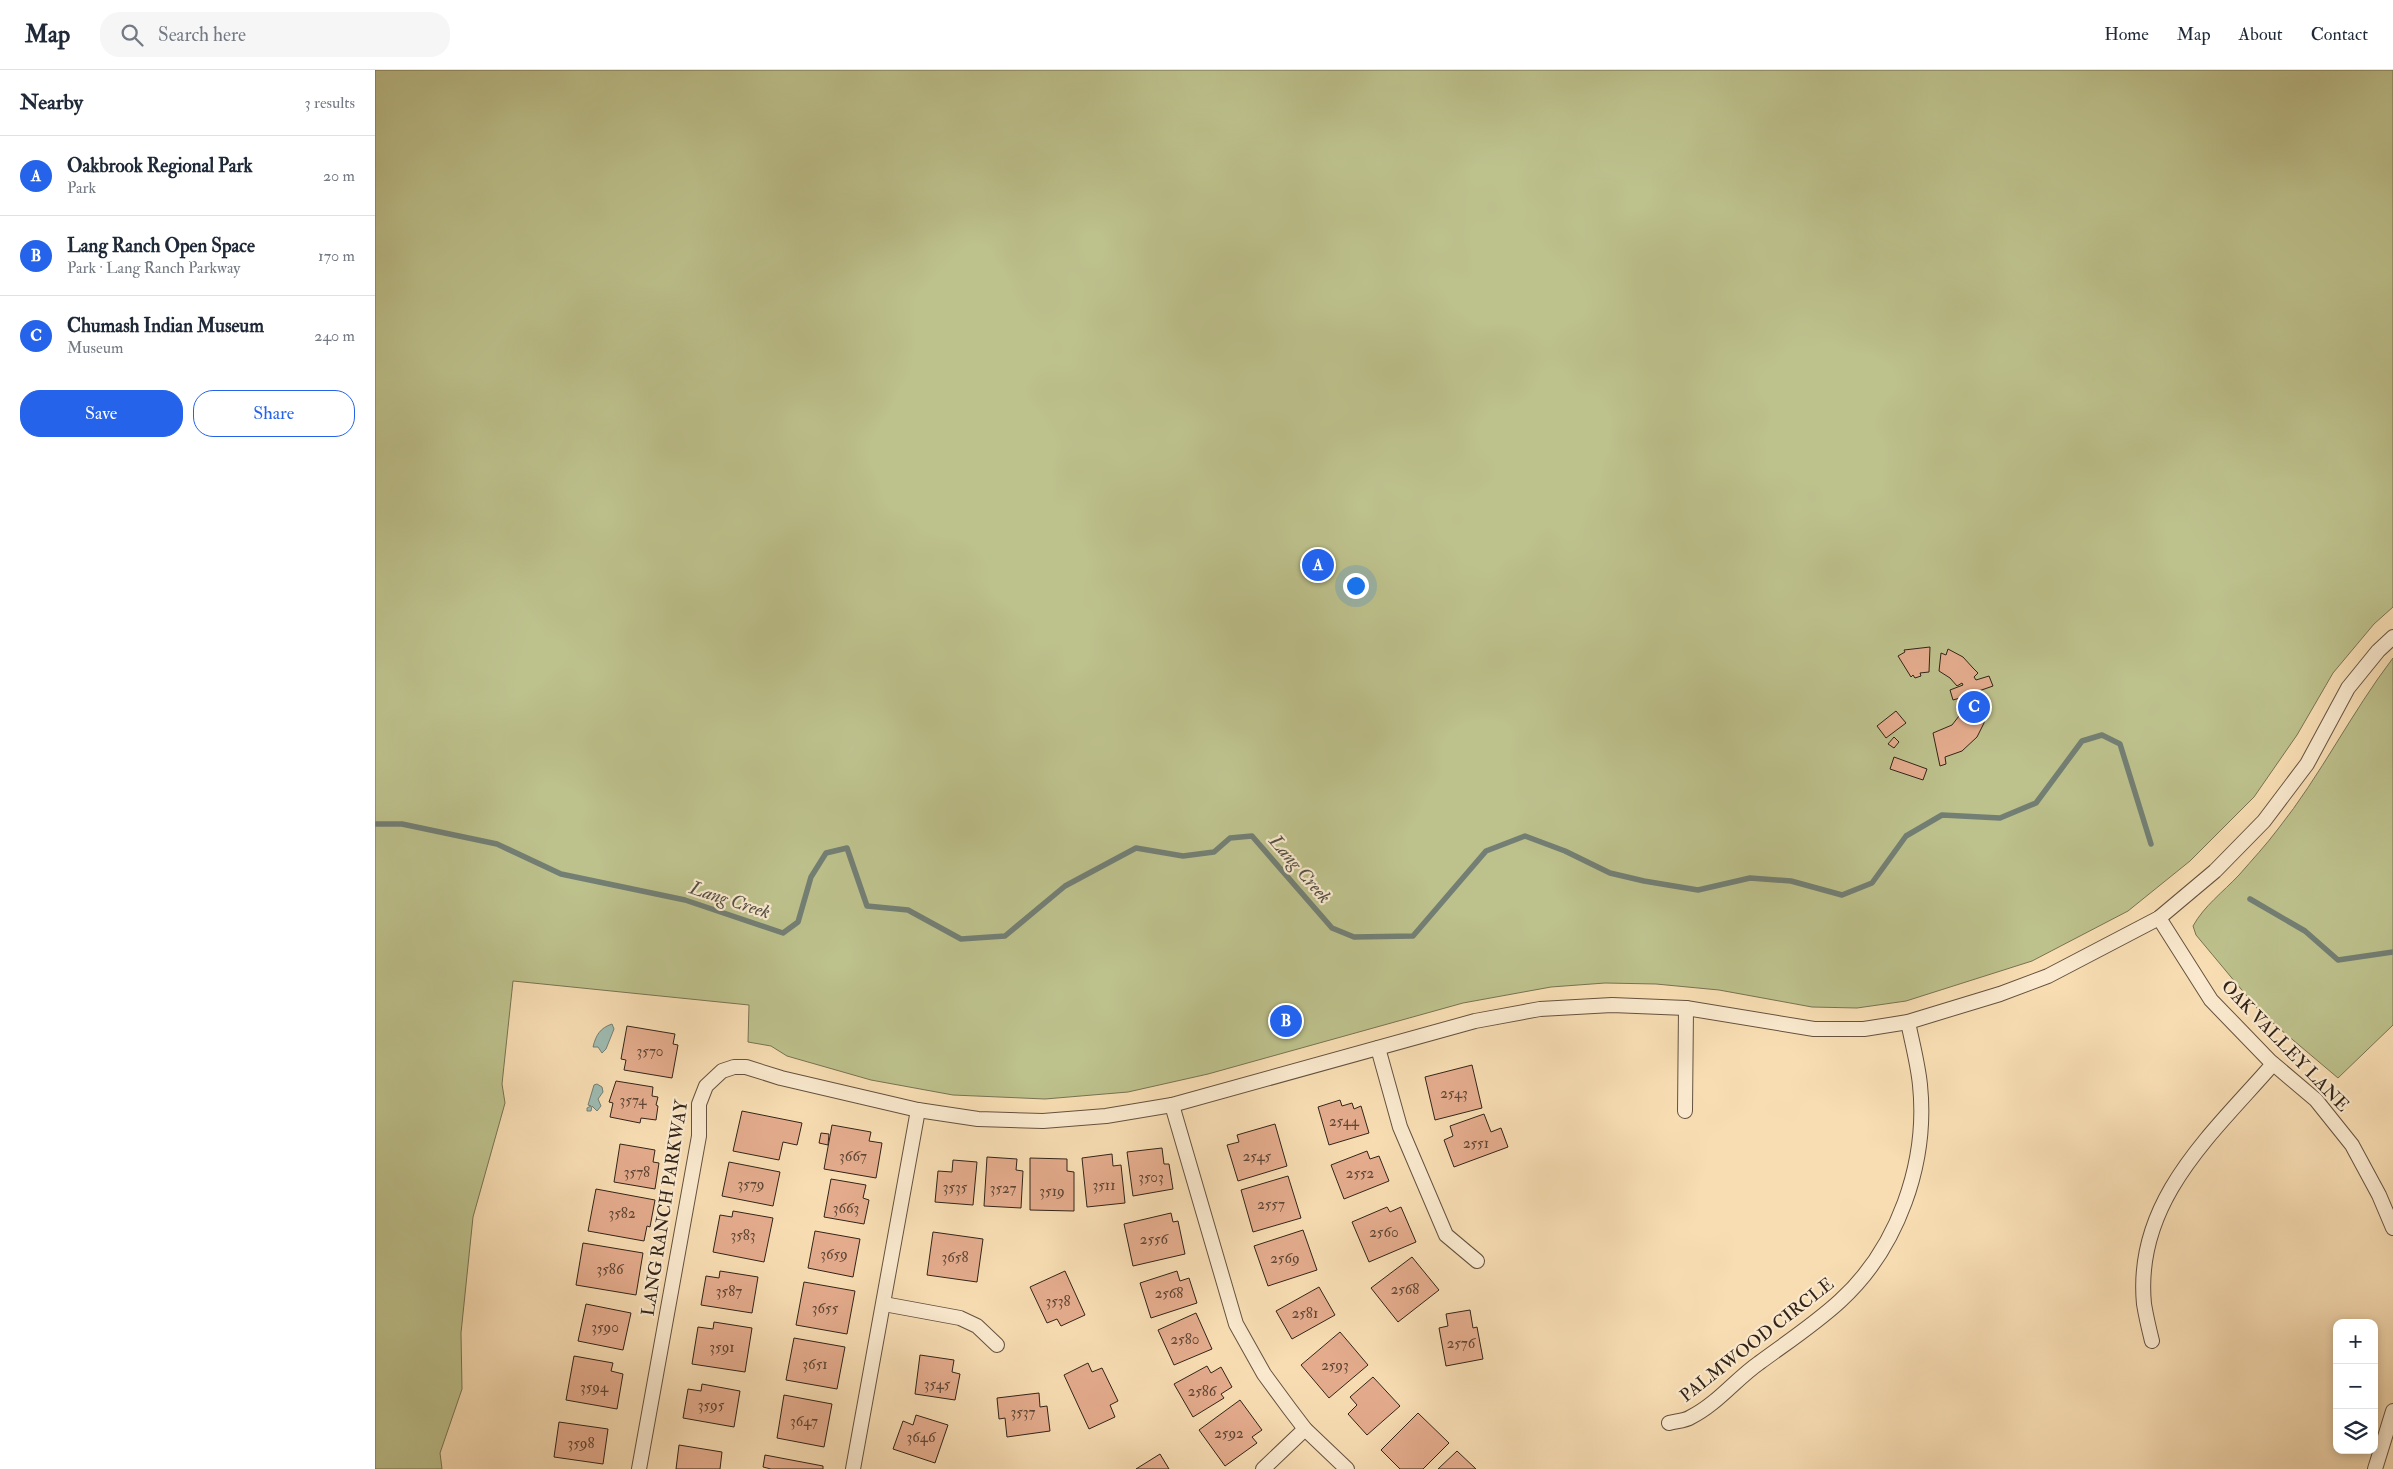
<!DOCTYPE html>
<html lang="en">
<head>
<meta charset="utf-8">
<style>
	body { margin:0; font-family:"IM FELL Double Pica",serif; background:#f6f6f7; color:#1f2937 }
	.controls { position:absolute; right:15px; bottom:15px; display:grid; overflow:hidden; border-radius:10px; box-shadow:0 2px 8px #0003 }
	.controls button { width:45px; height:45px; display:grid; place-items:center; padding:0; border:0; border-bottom:1px solid #e0e1e3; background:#fff; color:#1f2937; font:25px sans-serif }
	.you { position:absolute; left:980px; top:515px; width:18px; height:18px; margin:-12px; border:4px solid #fff; border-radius:50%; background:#1a73e8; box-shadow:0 0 0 8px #1a73e833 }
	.badge { display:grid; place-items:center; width:32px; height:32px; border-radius:50%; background:#2563eb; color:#fff; font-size:16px; font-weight:700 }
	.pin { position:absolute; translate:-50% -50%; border:2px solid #fff; box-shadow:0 1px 5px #0006 }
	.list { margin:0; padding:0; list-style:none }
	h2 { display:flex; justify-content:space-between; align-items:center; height:65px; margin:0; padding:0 20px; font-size:21px }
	h2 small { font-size:16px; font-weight:400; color:#747a83 }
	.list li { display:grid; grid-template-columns:32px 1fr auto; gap:15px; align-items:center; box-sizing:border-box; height:80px; padding:0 20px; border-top:1px solid #e0e1e3 }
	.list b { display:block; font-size:19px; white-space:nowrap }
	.list p { margin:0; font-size:16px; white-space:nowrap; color:#747a83 }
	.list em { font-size:16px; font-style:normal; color:#747a83 }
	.actions { display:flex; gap:10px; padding:15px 20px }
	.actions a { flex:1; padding:11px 0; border:1px solid #2563eb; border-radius:20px; text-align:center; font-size:18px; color:#2563eb }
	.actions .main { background:#2563eb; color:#fff }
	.icon { flex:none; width:28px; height:28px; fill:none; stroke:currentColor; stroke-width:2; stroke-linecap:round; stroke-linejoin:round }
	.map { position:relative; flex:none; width:2018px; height:1399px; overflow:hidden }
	header { display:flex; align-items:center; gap:30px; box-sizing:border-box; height:70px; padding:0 25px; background:#fff; border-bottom:1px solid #e0e1e3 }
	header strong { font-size:24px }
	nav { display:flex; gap:28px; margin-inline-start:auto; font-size:18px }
	.search { width:350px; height:45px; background:#f6f6f7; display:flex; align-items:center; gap:12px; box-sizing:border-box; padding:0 18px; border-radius:20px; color:#747a83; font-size:19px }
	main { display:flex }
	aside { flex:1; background:#fff }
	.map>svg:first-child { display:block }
</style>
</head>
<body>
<header>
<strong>Map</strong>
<div class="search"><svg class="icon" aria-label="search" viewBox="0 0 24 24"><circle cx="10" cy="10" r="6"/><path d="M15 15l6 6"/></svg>Search here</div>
<nav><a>Home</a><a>Map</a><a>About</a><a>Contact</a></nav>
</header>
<main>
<aside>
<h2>Nearby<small>3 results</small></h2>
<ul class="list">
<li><span class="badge">A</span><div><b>Oakbrook Regional Park</b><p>Park</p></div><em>20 m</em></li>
<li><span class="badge">B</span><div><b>Lang Ranch Open Space</b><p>Park · Lang Ranch Parkway</p></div><em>170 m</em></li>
<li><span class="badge">C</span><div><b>Chumash Indian Museum</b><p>Museum</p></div><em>240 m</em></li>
</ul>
<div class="actions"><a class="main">Save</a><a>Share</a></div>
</aside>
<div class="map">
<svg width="2018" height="1399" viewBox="0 0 2018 1399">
	<rect width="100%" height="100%" fill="#f8ddb3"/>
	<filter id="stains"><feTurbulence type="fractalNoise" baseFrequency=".004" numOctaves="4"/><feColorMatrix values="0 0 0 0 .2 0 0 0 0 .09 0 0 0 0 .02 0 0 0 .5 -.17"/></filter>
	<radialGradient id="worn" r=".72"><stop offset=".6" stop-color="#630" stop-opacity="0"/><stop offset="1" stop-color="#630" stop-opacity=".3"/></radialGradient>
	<g fill="#bdc18c" stroke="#787252">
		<path d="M0 0H2018V537L1999 554 1958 603 1922 665 1879 727 1815 791 1753 841 1657 891 1531 931 1482 938 1437 937 1344 920 1281 914 1230 913 1176 917 1088 933 833 1004 753 1022 670 1029 578 1025 496 1010 412 986 396 976 373 972 374 935 138 911 127 1014 130 1033 98 1147 86 1263 87 1319 65 1383 67 1399H0Z"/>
		<path d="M2018 588V955L1963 1008 1886 943 1821 865 1818 856C1829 836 1848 822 1864 805 1877 790 1891 775 1903 759 1946 705 1976 643 2018 588Z"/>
	</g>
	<g fill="#9ebbb2" stroke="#737f74">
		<path d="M237 954 239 959 231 979 227 983 223 977H218C221 965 225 958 237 954Z"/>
		<path d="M222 1014 227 1017 228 1022 223 1029 226 1036 222 1041 217 1036 216 1041H212V1038L216 1036 213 1035 219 1015Z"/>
	</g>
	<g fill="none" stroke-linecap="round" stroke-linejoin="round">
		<g stroke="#737f74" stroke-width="5.5">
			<path d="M0 754H27L122 774 186 804 310 830 408 863 423 852 436 807 451 783 472 778 492 836 533 840 586 869 630 866 690 816 761 778 808 786 839 782 855 768 877 766 957 858 979 867 1038 866 1111 781 1150 766 1190 781 1235 803 1269 811 1323 820 1375 808 1416 811 1467 825 1497 813 1531 766 1567 745 1625 748 1661 733 1707 671 1727 665 1745 674 1776 774"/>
			<path d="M1875 829 1930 861 1963 890 2018 882"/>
		</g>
	</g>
	<g fill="#e4ac8d" stroke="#332418">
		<path d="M1555 577 1554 602 1545 603 1546 606 1540 608 1538 605 1536 607 1523 586 1530 582 1529 580Z"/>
		<path d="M1573 579 1588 587 1598 598 1603 603 1599 607 1601 610 1614 606 1618 616 1598 623 1600 635H1611L1609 653 1602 667 1587 681 1570 687 1571 694 1565 696 1558 663 1577 655 1584 646 1587 634 1593 635 1592 626 1578 630 1575 620 1588 615 1587 613 1582 616 1575 608 1564 601 1566 583 1571 585Z"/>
		<path d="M1521 641 1531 653 1511 668 1502 656Z"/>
		<path d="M1519 667 1524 672 1519 678 1513 674Z"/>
		<path d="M1519 687 1552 699 1548 710 1515 699Z"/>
		<path d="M252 956 300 964 298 974 303 975 297 1008 249 1000 251 990 246 989Z"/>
		<path d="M1097 995 1107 1038 1060 1050 1050 1007Z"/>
		<path d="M241 1011 278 1017 277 1026 283 1027 281 1035 283 1036 281 1050 266 1048 265 1053 235 1047 238 1033 234 1032Z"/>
		<path d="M965 1030 967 1036 977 1033 979 1039 986 1036 994 1063 954 1075 943 1037Z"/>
		<path d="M367 1041 427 1053 422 1075 408 1072 404 1090 358 1081Z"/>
		<path d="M1109 1044 1116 1062 1126 1058 1133 1077 1079 1097 1069 1070 1078 1066 1075 1056Z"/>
		<path d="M900 1054 912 1096 863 1111 852 1075 864 1072 862 1065Z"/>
		<path d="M457 1055 496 1062 494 1071 507 1073 501 1108 449 1099Z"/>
		<path d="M446 1063 454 1064 453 1075 444 1073Z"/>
		<path d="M245 1074 280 1080 278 1092 284 1093 280 1119 239 1112Z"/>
		<path d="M787 1078 789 1094H794L798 1119 758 1126 752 1082Z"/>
		<path d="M992 1081 995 1089 1004 1086 1014 1111 969 1129 956 1095Z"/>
		<path d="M737 1084 738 1096 746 1095 750 1133 712 1137 707 1088Z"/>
		<path d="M612 1087 642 1089 641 1100 648 1101 646 1138 609 1136Z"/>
		<path d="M655 1088 692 1089V1101L699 1102V1141L655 1140Z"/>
		<path d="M578 1090 602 1092 598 1135 560 1132 563 1101 577 1102Z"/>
		<path d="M354 1092 405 1102 398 1136 347 1126Z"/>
		<path d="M913 1106 926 1148 878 1162 866 1120Z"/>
		<path d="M456 1109 491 1115 488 1128 494 1130 489 1154 449 1147Z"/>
		<path d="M221 1119 280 1130 275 1157 272 1156 269 1171 213 1161Z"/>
		<path d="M1012 1137 1015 1142 1026 1137 1041 1172 994 1192 977 1152Z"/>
		<path d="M358 1141 398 1148 389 1192 338 1182 345 1145 357 1147Z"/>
		<path d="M796 1143 798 1152 803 1151 810 1184 758 1196 749 1154Z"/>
		<path d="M928 1160 942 1200 893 1216 879 1176Z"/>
		<path d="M440 1161 485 1169 478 1207 433 1198Z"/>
		<path d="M558 1162 608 1169 602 1212 552 1205Z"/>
		<path d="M208 1173 268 1183 261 1225 201 1215Z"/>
		<path d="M1037 1187 1064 1220 1023 1252 996 1218Z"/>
		<path d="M345 1201 383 1207 377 1243 326 1235 331 1206 344 1208Z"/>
		<path d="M690 1201 710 1245 686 1256 682 1249 672 1253 655 1217Z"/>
		<path d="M802 1201 805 1211 814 1208 822 1233 776 1248 765 1213Z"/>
		<path d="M429 1212 480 1221 472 1264 421 1255Z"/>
		<path d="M944 1217 960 1245 917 1269 901 1241Z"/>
		<path d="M211 1234 256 1243 248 1280 203 1271Z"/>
		<path d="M1095 1240 1098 1258 1102 1257 1108 1289 1071 1296 1064 1258 1073 1256 1071 1244Z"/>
		<path d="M821 1243 837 1279 799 1295 783 1260Z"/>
		<path d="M339 1252 377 1258 370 1302 317 1294 323 1257 338 1259Z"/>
		<path d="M965 1262 993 1295 954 1328 926 1295Z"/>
		<path d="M419 1268 470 1277 462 1319 411 1310Z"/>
		<path d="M545 1285 579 1290 577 1302 585 1304 580 1330 540 1324Z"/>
		<path d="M199 1286 238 1293 236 1301 248 1304 242 1339 191 1330Z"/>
		<path d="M713 1293 717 1302 727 1298 743 1331 735 1335 740 1347 714 1359 689 1305Z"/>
		<path d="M832 1296 836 1303 846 1297 857 1317 846 1324 849 1328 818 1347 799 1314Z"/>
		<path d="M998 1307 1025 1336 992 1365 973 1344 982 1335 975 1327Z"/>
		<path d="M327 1314 365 1321 359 1357 308 1348 313 1319 326 1321Z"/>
		<path d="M664 1323 665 1337 672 1336 675 1361 632 1367 630 1348 624 1349 622 1328Z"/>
		<path d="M409 1325 457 1334 449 1377 402 1368Z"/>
		<path d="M865 1330 887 1360 877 1367 882 1373 850 1396 824 1360Z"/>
		<path d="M1043 1343 1074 1373 1048 1399H1025L1006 1380Z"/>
		<path d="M541 1345 573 1355 560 1393 518 1379 528 1351 538 1355Z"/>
		<path d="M184 1352 233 1359 228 1394 179 1387Z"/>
		<path d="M304 1375 347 1382 345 1399H301Z"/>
		<path d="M1082 1381 1101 1399H1063Z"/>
		<path d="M785 1384 794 1399H761Z"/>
		<path d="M390 1385 448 1396V1399H396L388 1397Z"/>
	</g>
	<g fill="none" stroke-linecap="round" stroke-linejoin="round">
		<defs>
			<g id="minor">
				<path d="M1784 848 1836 930 1895 991 1941 1030 1977 1075 2004 1125 2018 1158"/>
				<path d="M1003 978 1025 1057 1071 1165 1102 1191"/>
				<path d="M797 1035 861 1254 889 1304 914 1338 930 1359 972 1399"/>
				<path d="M1310 1041 1311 938"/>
				<path d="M509 1234 585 1248 602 1256 622 1275"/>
				<path d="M1777 1271C1774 1259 1771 1246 1769 1234 1759 1131 1837 1064 1898 994"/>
				<path d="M1294 1353C1301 1351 1310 1351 1316 1347 1342 1334 1361 1309 1384 1293 1411 1273 1440 1254 1465 1231 1523 1178 1553 1093 1545 1015 1543 994 1537 972 1533 952"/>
				<path d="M264 1399 324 1066V1034L331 1016 347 1001 359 997H371L406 1008 543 1040 603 1049 668 1051 731 1046 797 1035 1100 951 1165 939 1237 935 1311 938 1439 959H1489L1533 952 1625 924 1673 906 1784 848 1840 801 1889 751 1932 694 1973 618 2003 581 2018 567"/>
				<path d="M478 1399 543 1040"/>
				<path d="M888 1399 930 1359"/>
				<path d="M2000 1399 2018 1341"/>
			</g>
		</defs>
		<use href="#minor" stroke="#64523f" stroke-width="16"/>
		<use href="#minor" stroke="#fae9ce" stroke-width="14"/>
	</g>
	<g text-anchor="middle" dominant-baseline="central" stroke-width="4.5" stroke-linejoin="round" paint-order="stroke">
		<g font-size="15" fill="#5f4635">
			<text x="275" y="981">3570</text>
			<text x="1079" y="1023">2543</text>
			<text x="258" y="1030">3574</text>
			<text x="969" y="1051">2544</text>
			<text x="1101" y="1073">2551</text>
			<text x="478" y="1086">3667</text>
			<text x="882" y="1086">2545</text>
			<text x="262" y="1102">3578</text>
			<text x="985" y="1103">2552</text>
			<text x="776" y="1107">3503</text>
			<text x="376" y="1114">3579</text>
			<text x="729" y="1115">3511</text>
			<text x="580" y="1117">3535</text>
			<text x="628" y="1118">3527</text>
			<text x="677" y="1121">3519</text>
			<text x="896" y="1134">2557</text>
			<text x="471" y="1138">3663</text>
			<text x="247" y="1143">3582</text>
			<text x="1009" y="1162">2560</text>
			<text x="368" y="1165">3583</text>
			<text x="779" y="1169">2556</text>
			<text x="459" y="1184">3659</text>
			<text x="580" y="1187">3658</text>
			<text x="910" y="1188">2569</text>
			<text x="235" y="1199">3586</text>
			<text x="1030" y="1219">2568</text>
			<text x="354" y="1221">3587</text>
			<text x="794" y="1223">2568</text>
			<text x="683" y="1231">3538</text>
			<text x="450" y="1238">3655</text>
			<text x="930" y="1243">2581</text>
			<text x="230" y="1257">3590</text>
			<text x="810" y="1269">2580</text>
			<text x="1086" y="1273">2576</text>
			<text x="347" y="1277">3591</text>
			<text x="440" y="1294">3651</text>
			<text x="960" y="1295">2593</text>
			<text x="562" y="1314">3545</text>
			<text x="219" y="1317">3594</text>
			<text x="827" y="1321">2586</text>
			<text x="336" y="1335">3595</text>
			<text x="648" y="1342">3537</text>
			<text x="429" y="1351">3647</text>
			<text x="854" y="1363">2592</text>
			<text x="546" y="1367">3646</text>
			<text x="206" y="1373">3598</text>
		</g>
		<g font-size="18" fill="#332418" stroke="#fae9ce">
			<text transform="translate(1910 976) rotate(46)">OAK VALLEY LANE</text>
			<text transform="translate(290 1138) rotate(-81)">LANG RANCH PARKWAY</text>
			<text transform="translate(1382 1270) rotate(-38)">PALMWOOD CIRCLE</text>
		</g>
		<g font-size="19" font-style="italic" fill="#535146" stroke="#fae9ce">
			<text transform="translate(925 799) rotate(49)">Lang Creek</text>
			<text transform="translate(355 830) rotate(18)">Lang Creek</text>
		</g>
	</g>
	<rect width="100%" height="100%" filter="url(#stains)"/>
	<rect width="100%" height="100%" fill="url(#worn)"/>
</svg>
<div class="controls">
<button>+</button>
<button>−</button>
<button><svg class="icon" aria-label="layers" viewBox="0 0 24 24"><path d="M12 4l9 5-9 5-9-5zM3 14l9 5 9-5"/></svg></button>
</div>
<div class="you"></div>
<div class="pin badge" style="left:943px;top:495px">A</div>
<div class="pin badge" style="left:911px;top:951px">B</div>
<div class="pin badge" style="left:1599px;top:637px">C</div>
</div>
</main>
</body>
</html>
